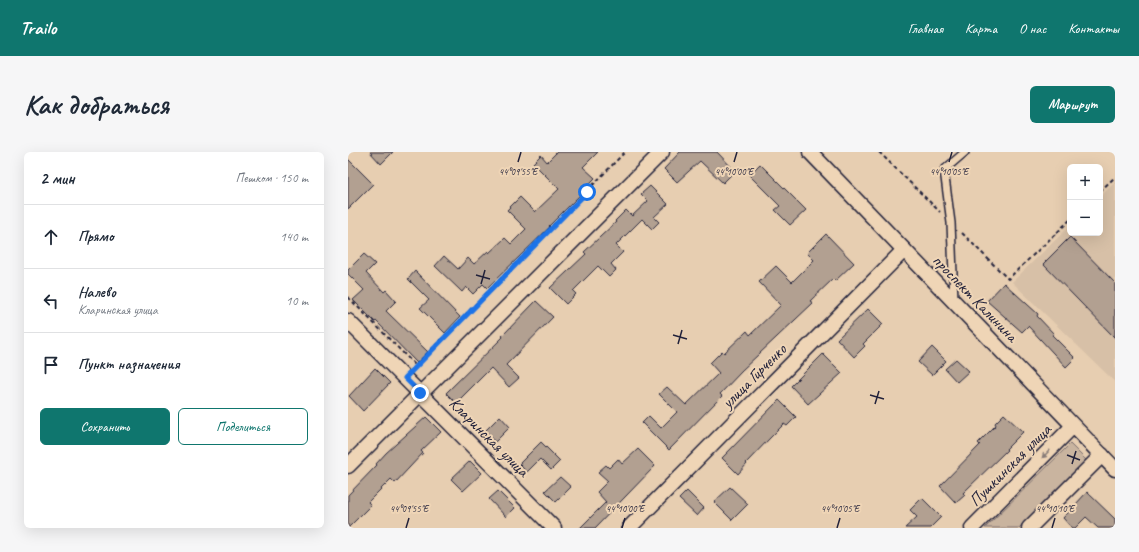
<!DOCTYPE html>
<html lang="ru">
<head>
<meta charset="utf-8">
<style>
	body { margin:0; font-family:Caveat,sans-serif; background:#f6f6f7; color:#1f2937 }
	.controls { position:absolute; right:12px; top:12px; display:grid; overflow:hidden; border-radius:6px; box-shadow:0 4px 16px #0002 }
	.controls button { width:36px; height:36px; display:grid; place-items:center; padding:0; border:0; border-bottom:1px solid #e0e1e3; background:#fff; color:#1f2937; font:20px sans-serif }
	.stop { position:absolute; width:12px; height:12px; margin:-9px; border:3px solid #1a73e8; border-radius:50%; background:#fff }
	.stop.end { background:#1a73e8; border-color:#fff; box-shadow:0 1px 4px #0008 }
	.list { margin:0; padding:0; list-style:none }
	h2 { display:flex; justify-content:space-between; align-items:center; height:52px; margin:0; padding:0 16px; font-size:17px }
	h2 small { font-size:13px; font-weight:400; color:#747a83 }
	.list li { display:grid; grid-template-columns:26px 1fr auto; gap:12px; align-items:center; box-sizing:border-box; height:64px; padding:0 16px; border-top:1px solid #e0e1e3 }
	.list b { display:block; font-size:15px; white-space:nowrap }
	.list p { margin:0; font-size:13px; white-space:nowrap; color:#747a83 }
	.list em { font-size:13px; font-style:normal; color:#747a83 }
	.actions { display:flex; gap:8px; padding:12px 16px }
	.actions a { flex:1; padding:9px 0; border:1px solid #0f766e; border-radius:6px; text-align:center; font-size:14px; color:#0f766e }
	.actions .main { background:#0f766e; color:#fff }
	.icon { flex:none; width:22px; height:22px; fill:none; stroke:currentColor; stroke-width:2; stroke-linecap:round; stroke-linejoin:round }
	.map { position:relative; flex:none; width:767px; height:376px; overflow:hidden; border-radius:6px }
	header { display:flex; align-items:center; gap:24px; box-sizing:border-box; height:56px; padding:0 20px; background:#0f766e; color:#fff }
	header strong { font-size:19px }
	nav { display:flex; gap:22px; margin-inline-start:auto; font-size:14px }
	.intro { display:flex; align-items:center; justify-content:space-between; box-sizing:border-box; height:96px; padding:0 24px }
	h1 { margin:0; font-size:28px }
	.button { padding:10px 18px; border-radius:6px; background:#0f766e; color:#fff; font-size:14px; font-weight:700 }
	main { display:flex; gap:24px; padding:0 24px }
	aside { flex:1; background:#fff; border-radius:6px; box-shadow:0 4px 16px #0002 }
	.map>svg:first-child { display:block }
</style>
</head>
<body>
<header>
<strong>Trailo</strong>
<nav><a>Главная</a><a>Карта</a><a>О нас</a><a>Контакты</a></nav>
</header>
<div class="intro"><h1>Как добраться</h1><a class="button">Маршрут</a></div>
<main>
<aside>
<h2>2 мин<small>Пешком · 150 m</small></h2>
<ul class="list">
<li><svg class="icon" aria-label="ahead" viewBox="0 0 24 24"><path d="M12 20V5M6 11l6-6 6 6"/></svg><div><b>Прямо</b></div><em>140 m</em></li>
<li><svg class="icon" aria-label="left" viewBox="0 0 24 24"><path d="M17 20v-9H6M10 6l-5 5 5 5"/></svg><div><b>Налево</b><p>Кларинская улица</p></div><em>10 m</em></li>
<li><svg class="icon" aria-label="arrive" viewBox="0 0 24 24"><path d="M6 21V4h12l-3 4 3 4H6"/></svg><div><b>Пункт назначения</b></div></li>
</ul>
<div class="actions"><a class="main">Сохранить</a><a>Поделиться</a></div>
</aside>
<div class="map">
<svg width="767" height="376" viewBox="0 0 767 376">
	<rect width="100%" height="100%" fill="#e7ceb1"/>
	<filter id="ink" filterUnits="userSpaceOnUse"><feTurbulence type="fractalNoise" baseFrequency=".025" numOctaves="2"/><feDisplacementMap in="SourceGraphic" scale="8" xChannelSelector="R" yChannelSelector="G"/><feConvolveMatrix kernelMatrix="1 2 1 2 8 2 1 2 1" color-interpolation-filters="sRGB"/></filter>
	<g filter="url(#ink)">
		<path fill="#d7c0a7" d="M767 30V230L664 130 722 74V81H752V45Z"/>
		<path fill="#c9b49f" stroke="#766b6d" d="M722 292 739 309 671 376H637Z"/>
		<g fill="#b2a091" stroke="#22223b">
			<path d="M22 0H45L33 12Z"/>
			<path d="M209 0H250L235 15 247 26 231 42 232 43 201 74 202 75 139 136 135 132 125 142 118 135 114 140 87 114 96 104 110 117 120 106 126 112 140 99 141 101 157 86 163 92 178 77 159 58 172 45 187 60 211 37 185 11 193 3 199 10Z"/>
			<path d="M332 0H369L387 19 375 31 352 9 329 30 316 17Z"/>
			<path d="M0 7 25 32 0 57Z"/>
			<path d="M412 12 458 58 442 73 427 58 432 54 401 23Z"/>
			<path d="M302 34 320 52 306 65 311 70 304 77 294 67 268 93 275 100 263 112 268 118 261 125 250 114 225 139 228 142 218 152 202 136 238 102 236 100 268 70 267 69 278 58 284 64 300 49 293 42Z"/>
			<path d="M478 82 506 111 487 129 485 127 462 149 465 151 393 219H394L372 242 374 244 321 298 294 271 301 264 313 276 329 260 311 242 319 235 338 253 371 221 362 211 374 199 376 201 399 179 402 183 433 153 411 130 428 114 444 130 466 108 459 101Z"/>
			<path d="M722 85 767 131V186L695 112Z"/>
			<path d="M16 102 27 112 18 121 36 140 38 138 48 149 38 159 80 200 69 211 28 169 27 170 5 148 16 138 0 122V118Z"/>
			<path d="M67 119 112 165 97 181 72 156 81 148 60 127Z"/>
			<path d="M656 131 690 162 689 164 706 182 704 183 727 206 718 215 680 174 674 180 639 149Z"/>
			<path d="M188 149 205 165 158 213 171 226 161 235 143 216 108 251 98 241 155 185 154 184Z"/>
			<path d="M520 157 535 172 515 192 517 194 506 205 489 187Z"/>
			<path d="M584 195 598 209 584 223 570 210Z"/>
			<path d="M475 202 494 221 460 252 443 234Z"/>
			<path d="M608 207 621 219 609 230 597 217Z"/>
			<path d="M27 216 42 231 15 259 1 244Z"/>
			<path d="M431 248 448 265 439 274 436 272 422 286 398 311 399 312 390 322 374 306Z"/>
			<path d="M656 262 675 280 658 297 659 298 615 341 617 343 608 351 592 334 632 293 630 291 648 273 647 271Z"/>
			<path d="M152 264 162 275 147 290 137 279Z"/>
			<path d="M78 265 93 280 73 299 75 301 47 331 43 327 20 350 23 353 0 376V343L29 313 28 312 38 301Z"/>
			<path d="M193 290 212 309 203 318 192 307 179 320 171 312Z"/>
			<path d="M290 297 307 314 247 376H232L258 350 249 340 260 329 250 320 258 313 261 316 270 307 274 312Z"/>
			<path d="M122 309 134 321 115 339 103 327Z"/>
			<path d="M212 325 223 335 208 350 197 339Z"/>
			<path d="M382 335 400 352 384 368 366 350Z"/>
			<path d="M150 339 167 356 158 365 141 347Z"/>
			<path d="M339 339 356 356 349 364 331 347Z"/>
			<path d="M739 340 767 367V376H750L738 365 727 376H724L715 366Z"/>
			<path d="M574 346 593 365 582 376H557L569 365 562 358Z"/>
		</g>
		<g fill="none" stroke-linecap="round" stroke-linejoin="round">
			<defs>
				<path id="service" d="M606 148 603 71 596 18 617 0"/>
				<g id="minor">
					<path d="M462 0 767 317"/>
					<path d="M0 169 206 376"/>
					<path d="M0 314 314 0"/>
					<path d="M281 376 556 98"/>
					<path d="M624 376 725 274"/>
					<path d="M681 376 754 303"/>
				</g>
			</defs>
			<use href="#service" stroke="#22223b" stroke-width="10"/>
			<use href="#minor" stroke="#22223b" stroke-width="17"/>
			<g stroke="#22223b" stroke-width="2" stroke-dasharray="4 3" stroke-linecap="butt">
				<path d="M531 0 592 60"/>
				<path d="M752 39 767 25"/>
				<path d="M614 81 660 127 722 68"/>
				<path d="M0 145 68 214"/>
				<path d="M68 214 277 0"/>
			</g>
			<use href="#service" stroke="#efd5b6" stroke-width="7"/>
			<use href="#minor" stroke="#efd5b6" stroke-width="14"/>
		</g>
		<defs><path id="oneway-solid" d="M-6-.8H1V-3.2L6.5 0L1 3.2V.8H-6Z"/></defs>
		<use fill="#887c78" href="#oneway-solid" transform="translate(698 302) rotate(135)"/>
	</g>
	<g fill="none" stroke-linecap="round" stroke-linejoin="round" filter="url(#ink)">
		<path stroke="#1a73e8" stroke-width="5" d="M72 241 57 226 239 40"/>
	</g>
	<path fill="none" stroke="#22223b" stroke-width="1.5" d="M170 10 173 0M386 10 389 0M601 10 604 0M128 123 142 127M133 132 137 118M325 183 339 187M330 192 334 178M522 243 536 247M527 252 531 239M719 303 732 308M724 312 728 299M58 376 61 366M274 376 277 366M489 376 492 366M704 376 707 366"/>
	<g text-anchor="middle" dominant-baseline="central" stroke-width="4" stroke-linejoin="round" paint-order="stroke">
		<g font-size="17" fill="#22223b" stroke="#efd5b6">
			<text transform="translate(627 146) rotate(46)">проспект Калинина</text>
			<text transform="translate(406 224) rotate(-45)">улица Гирченко</text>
			<text transform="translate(141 285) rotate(45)">Кларинская улица</text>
			<text transform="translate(662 313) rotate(-45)">Пушкинская улица</text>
		</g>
	</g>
	<g font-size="10" text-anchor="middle" fill="#22223b" stroke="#efd5b6" stroke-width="4" stroke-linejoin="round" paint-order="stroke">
		<text x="170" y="23">44°09'55"E</text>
		<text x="386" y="23">44°10'00"E</text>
		<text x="601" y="23">44°10'05"E</text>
		<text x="61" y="360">44°09'55"E</text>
		<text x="277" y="360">44°10'00"E</text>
		<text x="492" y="360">44°10'05"E</text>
		<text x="707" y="360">44°10'10"E</text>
	</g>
</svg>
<div class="controls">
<button>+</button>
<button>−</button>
</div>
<div class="stop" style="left:239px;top:40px"></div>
<div class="stop end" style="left:72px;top:241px"></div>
</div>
</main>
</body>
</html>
